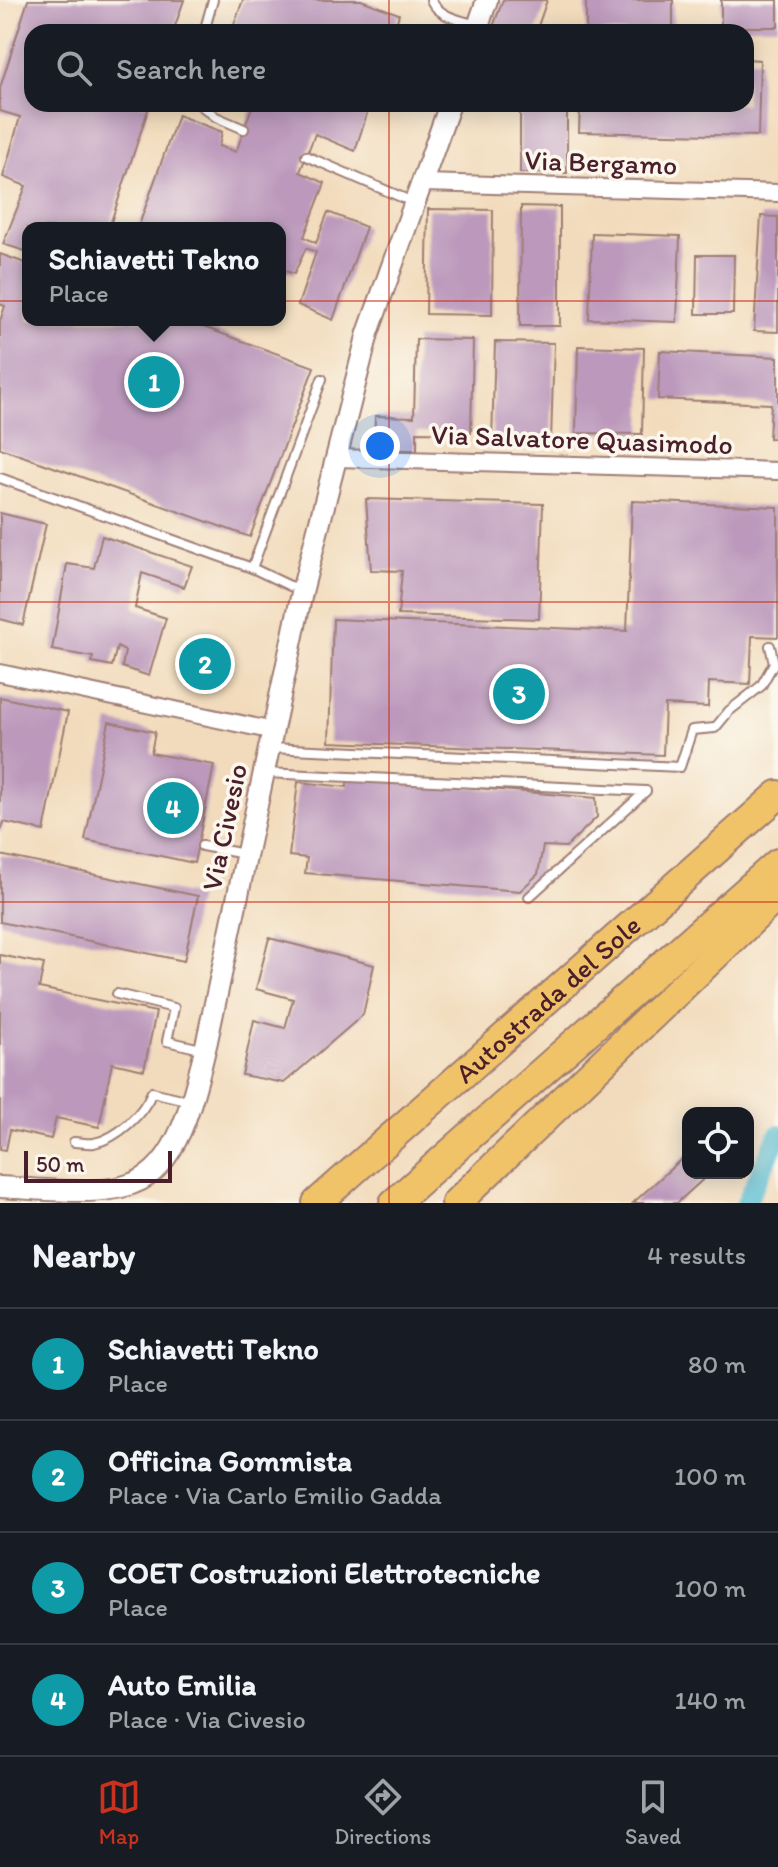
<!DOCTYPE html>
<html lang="en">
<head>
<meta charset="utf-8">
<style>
	body { margin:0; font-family:Itim,sans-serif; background:#242831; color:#f1f3f6 }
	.controls { position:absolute; right:24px; bottom:24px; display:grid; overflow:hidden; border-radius:16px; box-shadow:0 4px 20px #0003 }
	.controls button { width:72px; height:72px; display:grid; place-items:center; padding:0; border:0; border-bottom:2px solid #363941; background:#171b24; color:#f1f3f6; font:40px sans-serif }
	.scale { position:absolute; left:24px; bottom:20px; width:148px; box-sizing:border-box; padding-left:8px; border:4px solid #4a1f2b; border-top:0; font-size:22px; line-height:28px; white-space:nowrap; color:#4a1f2b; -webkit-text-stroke:6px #fbf7ec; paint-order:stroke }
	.you { position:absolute; left:380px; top:446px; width:28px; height:28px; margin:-20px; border:6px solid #fff; border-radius:50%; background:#1a73e8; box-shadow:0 0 0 12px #1a73e833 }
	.badge { display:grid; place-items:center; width:52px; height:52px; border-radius:50%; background:#c8321e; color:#fff; font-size:26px; font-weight:700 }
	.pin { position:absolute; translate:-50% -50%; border:4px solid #fff; box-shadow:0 2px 8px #0006 }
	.popup { position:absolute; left:22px; top:222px; width:264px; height:104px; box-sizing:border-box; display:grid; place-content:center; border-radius:16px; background:#171b24; filter:drop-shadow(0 2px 6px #0005); font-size:26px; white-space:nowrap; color:#9ea1a6 }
	.popup b { font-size:30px; color:#f1f3f6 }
	.popup::after { content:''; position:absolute; left:50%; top:100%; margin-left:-16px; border:16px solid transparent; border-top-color:#171b24 }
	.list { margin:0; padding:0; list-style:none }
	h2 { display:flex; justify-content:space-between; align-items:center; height:104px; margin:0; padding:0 32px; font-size:34px }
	h2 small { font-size:26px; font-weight:400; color:#9ea1a6 }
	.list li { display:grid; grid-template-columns:52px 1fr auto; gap:24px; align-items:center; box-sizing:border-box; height:112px; padding:0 32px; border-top:2px solid #363941 }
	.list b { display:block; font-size:30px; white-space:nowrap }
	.list p { margin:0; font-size:26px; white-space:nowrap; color:#9ea1a6 }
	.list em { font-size:26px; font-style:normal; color:#9ea1a6 }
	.icon { flex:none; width:44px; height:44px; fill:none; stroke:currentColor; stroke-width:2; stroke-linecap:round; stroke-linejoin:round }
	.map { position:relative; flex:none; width:778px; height:1203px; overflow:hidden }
	.search { position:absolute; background:#171b24; box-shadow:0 4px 20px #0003; left:24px; right:24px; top:24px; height:88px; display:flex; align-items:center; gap:20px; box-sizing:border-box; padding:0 28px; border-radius:24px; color:#9ea1a6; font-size:30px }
	.sheet { height:552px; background:#171b24 }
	nav { display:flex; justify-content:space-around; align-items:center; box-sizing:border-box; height:112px; border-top:2px solid #363941; background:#171b24; font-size:22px; color:#9ea1a6 }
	nav a { display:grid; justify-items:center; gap:4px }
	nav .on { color:#c8321e }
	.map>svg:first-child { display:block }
</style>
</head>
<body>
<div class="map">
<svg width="778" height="1203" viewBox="0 0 778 1203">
	<rect width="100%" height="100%" fill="#fbf7ec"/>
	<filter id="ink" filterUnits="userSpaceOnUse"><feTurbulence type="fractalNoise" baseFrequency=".0125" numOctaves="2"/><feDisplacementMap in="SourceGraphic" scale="16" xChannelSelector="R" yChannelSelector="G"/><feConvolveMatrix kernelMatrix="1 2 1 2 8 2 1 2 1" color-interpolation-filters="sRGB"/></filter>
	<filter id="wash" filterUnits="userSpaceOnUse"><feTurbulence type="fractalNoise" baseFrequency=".006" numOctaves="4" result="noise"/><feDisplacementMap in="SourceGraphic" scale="32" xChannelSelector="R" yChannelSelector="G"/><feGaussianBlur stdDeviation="1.8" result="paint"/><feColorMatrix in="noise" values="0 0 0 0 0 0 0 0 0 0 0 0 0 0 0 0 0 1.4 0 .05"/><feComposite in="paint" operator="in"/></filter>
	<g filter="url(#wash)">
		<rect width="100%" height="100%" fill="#f2dbbc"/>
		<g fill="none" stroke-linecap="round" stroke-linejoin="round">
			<path stroke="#53bbd1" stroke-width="20" d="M746 1203 778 1135"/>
		</g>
		<g id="blocks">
			<g fill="#bc99bc">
				<path d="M28 0H184L173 32H32V104H150L109 228H28V252L3 244 26 186 3 177 20 117 0 111V88Z"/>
				<path d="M243 0H361L399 14 394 32H231Z"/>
				<path d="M503 0H547L536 32H491Z"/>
				<rect x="586" y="0" width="87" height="32"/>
				<rect x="721" y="0" width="57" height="27"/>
				<path d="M746 59 760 60 758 136 579 132 580 104H746Z"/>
				<path d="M253 104H370L355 151 315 134 300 172 325 183 304 237 316 243 328 212 366 227 333 320 298 305 316 252 306 248 294 274 280 269V228H138L178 115 222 132 219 146 236 152Z"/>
				<rect x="520" y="104" width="47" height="69"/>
				<path d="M521 206 560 207V326H520Z"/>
				<path d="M428 209 493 210 492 315 426 314Z"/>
				<path d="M761 216 778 217V332L754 331Z"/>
				<path d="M592 233 680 236 677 322 589 319Z"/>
				<path d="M0 254 28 264V320H184L314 367 250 537 0 448V321L5 306 0 304Z"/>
				<path d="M697 255H734L733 314H696Z"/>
				<path d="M416 339 473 340 471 433 417 432V450L374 449 375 416 414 417Z"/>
				<path d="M495 342 554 343 551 442 492 440Z"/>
				<path d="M578 346 644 348 642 434 576 433Z"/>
				<path d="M660 351 778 357V439L769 438 771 404 658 399Z"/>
				<path d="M366 499 543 504 539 619 398 615 402 571 371 570Z"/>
				<path d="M632 501 778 507V637L752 636 750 684 709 682 708 707 665 705 663 755 329 742 333 619 627 631Z"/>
				<path d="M0 513 46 524 23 625 0 619Z"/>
				<path d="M102 536 192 566 184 587 142 573 135 608 166 618 149 676 122 667 125 651 117 647 112 666 92 662 93 657 52 650 67 564 94 568Z"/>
				<path d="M199 648 217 652 212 681 193 677Z"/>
				<path d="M0 697 68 712 44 831 4 822 0 834Z"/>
				<path d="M109 722 155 732 151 753 214 765 194 863 85 840Z"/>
				<path d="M347 777 596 798 597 817 566 847 543 846 538 874 520 891 305 873 307 858 289 856 298 782 347 787Z"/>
				<path d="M0 855 198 896 184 961 0 922Z"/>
				<path d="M269 938 374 965 363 1015 284 1083 242 1075 254 1020 285 1028 293 999 256 989Z"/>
				<path d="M0 955 44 964 39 988 156 1012 144 1070 112 1063 99 1127 56 1118 51 1139 10 1130 6 1150 0 1149Z"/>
				<path d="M688 1153V1173H710L677 1203H633Z"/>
			</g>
		</g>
	</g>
	<g filter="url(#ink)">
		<use href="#blocks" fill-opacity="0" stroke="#9e7d74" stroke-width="2"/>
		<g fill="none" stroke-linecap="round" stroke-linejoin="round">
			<defs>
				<g id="service">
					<path d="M431 0C439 17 460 20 477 25"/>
					<path d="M204 32 213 0"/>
					<path d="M199 104 216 117 244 129"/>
					<path d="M306 156 415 203"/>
					<path d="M0 478 252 568"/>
					<path d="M300 588 290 586 252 568 322 379"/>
					<path d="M270 748 680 767 692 730 715 728 729 711 761 686 774 663 770 646"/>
					<path d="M265 773 646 791 529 897"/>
					<path d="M202 846 245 854"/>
					<path d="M117 994 174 1008 167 1041 205 1050"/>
					<path d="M74 1142C80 1142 88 1144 94 1143 118 1138 143 1114 152 1092L190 1101"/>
				</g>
				<g id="minor">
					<path d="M423 183 778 193"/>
					<path d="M337 458 778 471"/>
					<path d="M0 673 274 731"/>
				</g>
				<g id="tertiary">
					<path d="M476 32 487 0"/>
					<path d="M0 1187C37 1189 101 1197 134 1183 182 1165 196 1085 207 1041L303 588 368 333 450 104"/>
				</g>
				<g id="motorway">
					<path id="s1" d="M317 1203 778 795"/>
					<path d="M394 1203 778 863"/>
					<path d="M456 1203 778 895"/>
				</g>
			</defs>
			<use href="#service" stroke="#9e7d74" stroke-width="12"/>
			<use href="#minor" stroke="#9e7d74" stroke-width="20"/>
			<use href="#tertiary" stroke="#9e7d74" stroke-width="24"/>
			<use href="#motorway" stroke="#9e7d74" stroke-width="32"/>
			<use href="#service" stroke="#fff" stroke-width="8"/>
			<use href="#minor" stroke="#fff" stroke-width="16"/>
			<use href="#tertiary" stroke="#fff" stroke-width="20"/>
			<use href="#motorway" stroke="#f1c369" stroke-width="28"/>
		</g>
	</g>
	<path fill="none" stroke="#c8321e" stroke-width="2" stroke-opacity="0.55" d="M389 0V32M389 104V1203M0 301H778M0 602H778M0 902H778"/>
	<g text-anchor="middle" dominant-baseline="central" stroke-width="7" stroke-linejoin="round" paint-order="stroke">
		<g font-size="28" fill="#4a1f2b" stroke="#fbf7ec">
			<text transform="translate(601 162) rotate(2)">Via Bergamo</text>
			<text transform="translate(582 439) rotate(2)">Via Salvatore Quasimodo</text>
			<text transform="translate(224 827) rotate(-78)">Via Civesio</text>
			<text stroke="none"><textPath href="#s1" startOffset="308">Autostrada del Sole</textPath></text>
		</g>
	</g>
</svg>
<div class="controls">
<button><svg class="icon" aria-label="locate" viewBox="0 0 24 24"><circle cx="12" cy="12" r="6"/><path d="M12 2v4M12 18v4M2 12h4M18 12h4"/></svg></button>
</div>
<div class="scale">50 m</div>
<div class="you"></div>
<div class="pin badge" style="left:154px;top:382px;background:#0f9aa8">1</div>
<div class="popup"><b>Schiavetti Tekno</b>Place</div>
<div class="pin badge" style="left:205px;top:664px;background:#0f9aa8">2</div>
<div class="pin badge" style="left:519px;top:694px;background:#0f9aa8">3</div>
<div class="pin badge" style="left:173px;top:808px;background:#0f9aa8">4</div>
<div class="search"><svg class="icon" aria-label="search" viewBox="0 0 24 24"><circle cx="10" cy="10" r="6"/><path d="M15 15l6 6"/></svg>Search here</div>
</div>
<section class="sheet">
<h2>Nearby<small>4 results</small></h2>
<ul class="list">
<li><span class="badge" style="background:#0f9aa8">1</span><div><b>Schiavetti Tekno</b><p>Place</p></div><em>80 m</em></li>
<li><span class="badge" style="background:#0f9aa8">2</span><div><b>Officina Gommista</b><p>Place · Via Carlo Emilio Gadda</p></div><em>100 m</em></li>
<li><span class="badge" style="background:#0f9aa8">3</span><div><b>COET Costruzioni Elettrotecniche</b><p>Place</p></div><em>100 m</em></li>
<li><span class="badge" style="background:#0f9aa8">4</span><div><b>Auto Emilia</b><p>Place · Via Civesio</p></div><em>140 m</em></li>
</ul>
</section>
<nav>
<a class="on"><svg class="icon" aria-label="map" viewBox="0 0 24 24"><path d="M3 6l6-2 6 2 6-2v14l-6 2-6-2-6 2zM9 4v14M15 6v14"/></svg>Map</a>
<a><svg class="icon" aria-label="directions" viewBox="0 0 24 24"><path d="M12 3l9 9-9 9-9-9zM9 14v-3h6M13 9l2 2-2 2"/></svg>Directions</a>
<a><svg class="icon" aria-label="saved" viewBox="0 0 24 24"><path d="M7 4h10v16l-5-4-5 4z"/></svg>Saved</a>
</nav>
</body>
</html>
